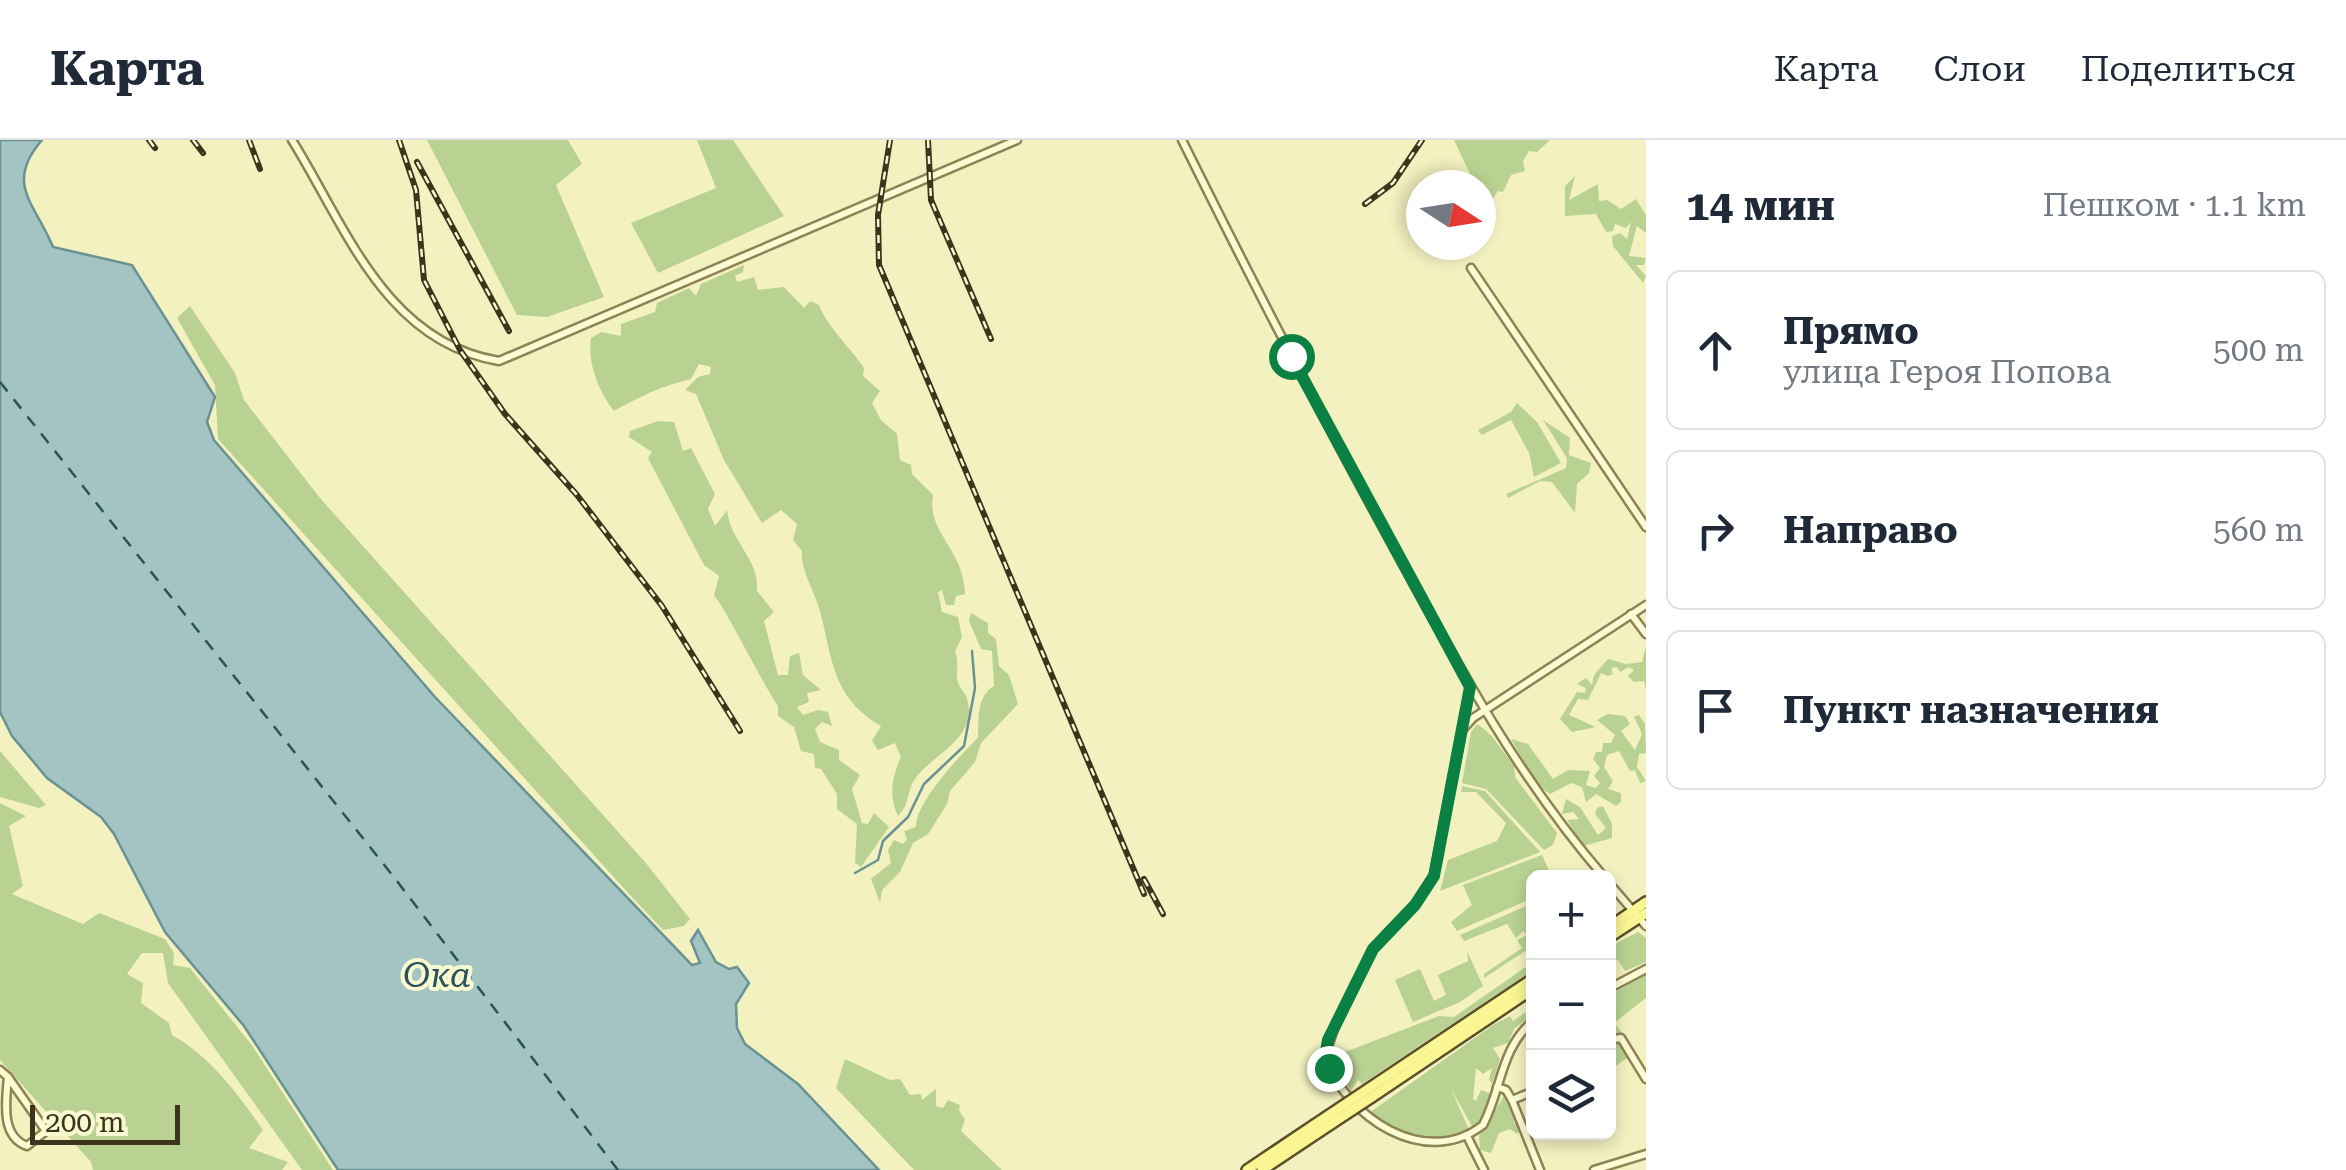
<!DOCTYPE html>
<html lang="ru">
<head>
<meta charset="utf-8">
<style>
	body { margin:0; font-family:"Roboto Serif",serif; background:#f6f6f7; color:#1f2937 }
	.controls { position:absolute; right:30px; bottom:30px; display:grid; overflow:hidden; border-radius:15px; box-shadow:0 5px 15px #0003 }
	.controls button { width:90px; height:90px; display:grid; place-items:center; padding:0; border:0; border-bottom:2px solid #e0e1e3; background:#fff; color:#1f2937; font:50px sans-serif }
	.compass { position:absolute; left:1406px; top:30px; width:90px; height:90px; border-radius:50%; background:#fff; box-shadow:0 5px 15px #0003; rotate:102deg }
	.scale { position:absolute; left:30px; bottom:25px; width:150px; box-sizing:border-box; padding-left:10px; border:5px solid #3c341c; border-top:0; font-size:28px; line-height:35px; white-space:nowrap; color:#3c341c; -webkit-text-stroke:8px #f9f9d0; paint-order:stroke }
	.stop { position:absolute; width:30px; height:30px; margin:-22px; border:8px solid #0b8043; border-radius:50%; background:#fff }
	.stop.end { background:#0b8043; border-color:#fff; box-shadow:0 2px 10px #0008 }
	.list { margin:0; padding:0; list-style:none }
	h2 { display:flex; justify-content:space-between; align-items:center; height:130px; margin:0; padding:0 40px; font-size:42px }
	h2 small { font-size:32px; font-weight:400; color:#747a83 }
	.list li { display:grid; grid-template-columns:65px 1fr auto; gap:30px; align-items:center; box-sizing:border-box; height:160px; margin:0 20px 20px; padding:0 20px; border:2px solid #e0e1e3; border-radius:15px }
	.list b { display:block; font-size:38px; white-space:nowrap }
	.list p { margin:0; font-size:32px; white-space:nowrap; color:#747a83 }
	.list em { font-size:32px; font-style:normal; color:#747a83 }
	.icon { flex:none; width:55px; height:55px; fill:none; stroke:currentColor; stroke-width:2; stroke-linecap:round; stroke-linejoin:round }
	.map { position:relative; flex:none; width:1646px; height:1030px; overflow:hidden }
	header { display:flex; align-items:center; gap:60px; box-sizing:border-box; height:140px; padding:0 50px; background:#fff; border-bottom:2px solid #e0e1e3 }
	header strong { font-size:48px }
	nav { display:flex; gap:55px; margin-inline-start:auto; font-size:35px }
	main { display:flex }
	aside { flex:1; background:#fff }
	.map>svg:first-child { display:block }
</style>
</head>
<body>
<header>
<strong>Карта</strong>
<nav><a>Карта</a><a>Слои</a><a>Поделиться</a></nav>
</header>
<main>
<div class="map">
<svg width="1646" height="1030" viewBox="0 0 1646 1030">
	<rect width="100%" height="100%" fill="#f3f1c0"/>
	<g fill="#b9d292">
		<path d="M427 0H568L582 24 556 45 604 157 547 177 517 175Z"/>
		<path d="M697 0H733L784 76 658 133 631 83 716 48Z"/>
		<path d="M1454 0H1550L1537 12 1529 11 1523 21 1525 31 1511 35 1503 52 1498 51 1487 66 1481 45 1472 38Z"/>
		<path d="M1575 36 1569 60 1598 44 1599 61 1607 60 1621 69 1636 59 1646 75V93L1637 86 1629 116 1646 118 1644 125H1636L1646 136 1643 143 1613 106 1612 96 1620 93 1627 99 1631 82 1626 88 1615 84 1613 91 1606 92 1596 74 1565 76V46Z"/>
		<path d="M744 125 743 132 735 136 737 142 754 137 758 150 784 147 804 168 810 161 819 165C828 188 850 207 864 228L863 236 880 251 872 263 881 280 897 294 900 320 911 325 912 334 933 355C926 392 964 409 965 454L956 456 954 465H946L942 450 938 452 942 472 958 477 962 497 955 511C960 523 955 531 958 542 959 548 964 551 966 556 982 597 932 614 914 640 907 652 909 666 898 676 888 656 892 637 901 617L895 603 878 610 872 601 881 586C832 557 833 521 820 471 815 452 800 429 802 411L793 400 797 384 781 370 762 383 724 320 696 254 685 250 698 237 710 234 711 227 699 224 691 239C662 246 640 256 614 271 599 252 587 223 591 198L601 192 621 196V184L655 172 657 163 689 148 696 156 701 144Z"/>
		<path d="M190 166 235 233 244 260 320 358 645 722 690 779 684 786 663 790 630 755 218 299 215 245 177 178Z"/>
		<path d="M1517 263 1537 282 1561 323 1534 337 1529 313 1511 280 1482 295 1478 290 1511 272Z"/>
		<path d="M1543 280 1570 298 1569 315 1591 323 1589 333 1577 344 1575 373 1552 342 1540 341 1508 358 1506 354 1566 328 1567 318Z"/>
		<path d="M658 281 674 282 683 311 691 308 715 354 708 369 715 386 727 370C730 401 760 420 757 451L774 472 764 481 778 535H788L790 516 799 513 803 535 821 550 807 553 809 562 797 567 803 575 818 570 828 572 832 586 822 582 815 589 820 602 839 610V620L860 635 852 649 862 683 868 684 874 673 889 687 861 727 855 723 857 684 837 669V654L821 629 815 628 814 614 801 611 794 587 778 576V566C765 548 722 461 714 456L719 436 704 425 648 318 652 312 629 297 630 291Z"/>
		<path d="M971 473 988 483V493L996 499 999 526 1009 535 1018 564 981 603 975 622 950 651 947 664 928 694 913 703 900 732 882 750 880 763 871 739 891 723 888 710 894 700 903 704 907 699 904 691 916 687C915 663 961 614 978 598 979 578 976 557 994 546L992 511 981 509 969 481Z"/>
		<path d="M1646 506V550L1644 541 1634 542 1628 536 1634 530 1629 527 1620 532 1617 527 1611 528 1613 534 1608 536 1601 533 1588 560 1578 559 1569 575 1596 587 1572 592 1560 579 1577 552 1585 553 1586 548 1577 544 1586 538 1592 545 1594 535 1608 519 1626 524 1642 522Z"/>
		<path d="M1608 574 1625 576 1630 584 1621 591 1635 610 1642 594 1634 577 1639 575 1645 584 1646 613 1639 614 1637 627 1646 641 1640 643 1635 630 1630 631 1619 611 1607 615 1604 627 1613 641 1608 649 1621 653V662L1616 666 1596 654 1586 662 1582 647 1571 643 1550 654 1537 645 1511 599 1528 604 1553 639 1568 630 1590 631 1586 645 1596 648 1600 643 1594 636 1600 628 1593 619 1596 612H1602L1603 603H1611L1615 595 1597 580Z"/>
		<path d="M1477 584C1496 596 1501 611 1514 625L1515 637 1557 693 1553 705 1544 710 1486 649 1462 643 1471 592Z"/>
		<path d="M0 611 46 665 39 668 0 657Z"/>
		<path d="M1462 646 1485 651 1540 712 1440 751 1448 720 1497 701 1506 683 1476 652H1461Z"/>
		<path d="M1566 659 1580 667 1598 695 1606 688 1595 674 1597 668 1603 666 1612 684V698L1583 706 1567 680 1579 679 1573 672 1562 674Z"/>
		<path d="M0 663 26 676 9 686 23 746 12 754 83 784 99 773 165 799 174 813 173 825 190 828 251 904 333 1030H302L168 843 163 813H142L127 834 143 843 141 863 169 883 172 895C212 918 237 953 263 990L249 1008 288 1022 282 1030H93L91 1022 0 920Z"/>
		<path d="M1542 715 1552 737 1534 738 1533 758 1457 791 1451 782 1472 765 1463 745Z"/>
		<path d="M1533 763V806L1484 838V834L1522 808 1517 800 1527 795 1523 791 1516 798 1507 784 1464 801 1460 795Z"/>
		<path d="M1638 792 1646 798V822L1625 831 1618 820 1609 821V807Z"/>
		<path d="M1467 811 1483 846 1460 862 1413 882 1395 840 1420 829 1434 861 1446 855 1438 835 1468 821Z"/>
		<path d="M1533 822 1530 832 1362 944 1358 940 1351 951 1333 924 1337 915 1439 876 1454 877Z"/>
		<path d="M1646 835V858L1614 883 1628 900 1624 906 1630 916 1613 928 1609 918 1608 856Z"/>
		<path d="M1532 868 1533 874 1514 889 1508 903 1493 908 1500 919 1492 944 1489 939 1492 928 1483 934 1476 928 1473 959 1476 961 1481 950 1492 954 1480 983 1473 988 1451 949 1470 992C1432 1006 1398 1004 1369 973L1493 885 1510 876 1513 881Z"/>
		<path d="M845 919 890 940 900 939 910 955 921 954 922 960 936 949V966L943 968 948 960 960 965 959 971 965 979 961 991 1002 1030H914L836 948Z"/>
		<path d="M1505 954 1512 957 1514 983 1522 988 1517 994 1510 989 1499 993 1491 1013 1480 1010 1479 996Z"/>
	</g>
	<path fill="#a3c4c3" stroke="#699293" stroke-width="2.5" d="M0 0H42C4 44 35 63 53 107L132 125 215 257 207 282 214 300 435 557 692 825 700 823 691 801 698 790 716 822 729 829 737 827 749 843 736 864 737 888 745 904 798 944 879 1030H338L244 886 165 792 114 694 101 677 47 638 12 596 0 572Z"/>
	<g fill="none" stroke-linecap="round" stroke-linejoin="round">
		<path stroke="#699293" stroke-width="2.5" d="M855 733 878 720 883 701 908 677 924 644 964 606 975 548 972 511"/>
		<path stroke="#29525d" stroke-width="2.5" stroke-dasharray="12 10" stroke-linecap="butt" d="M0 242 393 736 618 1030"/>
		<defs>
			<g id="minor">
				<path d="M292 0C346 87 385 202 499 221L1017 0"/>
				<path d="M1182 0C1252 141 1324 281 1400 419 1461 531 1520 640 1605 738"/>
				<path d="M1471 128 1646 387"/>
				<path d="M1631 474 1646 494"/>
				<path d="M1470 548 1434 735 1415 765 1373 809 1334 888 1325 917C1346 977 1425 1030 1483 985 1502 949 1500 908 1534 880"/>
				<path d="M1463 589 1473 578 1646 465"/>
				<path d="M1608 742 1646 786"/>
				<path d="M1608 849 1646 829"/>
				<path d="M1608 900 1621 898 1646 939"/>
				<path d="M0 930 8 937 46 991 27 1006C0 996 6 961 8 937"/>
				<path d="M1497 947 1506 950 1512 960 1540 1030"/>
				<path d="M1512 960 1534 951"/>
				<path d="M1468 998 1484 1030"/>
				<path d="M1594 1030 1646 1014"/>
			</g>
			<g id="major">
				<path d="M1608 788 1646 762"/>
				<path d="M1608 798 1646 773"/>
				<path d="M1368 949 1534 838"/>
				<path d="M1372 957 1534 848"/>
				<path d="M1247 1030 1314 985"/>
				<path d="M1262 1030 1319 992"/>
			</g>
		</defs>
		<use href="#minor" stroke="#8e8355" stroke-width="11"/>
		<use href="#major" stroke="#5b4e2a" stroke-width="14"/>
		<use href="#minor" stroke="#fcfbd4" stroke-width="6"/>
		<use href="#major" stroke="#faf693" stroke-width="9"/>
		<defs>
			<g id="rail">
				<path d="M149 0 155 8"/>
				<path d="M193 0 203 13"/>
				<path d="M249 0 260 29"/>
				<path d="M399 0 416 50 424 140 460 210 505 274 577 355 662 466 740 591"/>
				<path d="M890 0 878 75 879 125 1144 754"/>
				<path d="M928 0 931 60 991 199"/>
				<path d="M417 22 509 191"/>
				<path d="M1365 64 1393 43 1422 0"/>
				<path d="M1144 739 1163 774"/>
			</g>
		</defs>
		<use href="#rail" stroke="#3c341c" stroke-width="6"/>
		<use href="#rail" stroke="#f9f9d0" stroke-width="2.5" stroke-dasharray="8" stroke-linecap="butt"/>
		<defs>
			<g id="major-bridge">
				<path d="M1314 985 1368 949"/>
				<path d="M1319 992 1372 957"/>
			</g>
		</defs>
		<use href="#major-bridge" stroke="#5b4e2a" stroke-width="14" stroke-linecap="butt"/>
		<use href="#major-bridge" stroke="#faf693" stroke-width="9"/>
	</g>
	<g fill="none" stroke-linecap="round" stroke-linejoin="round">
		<path stroke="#0b8043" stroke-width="12" d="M1291 216 1470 547 1434 736 1415 765 1373 809 1328 900 1325 917 1329 928"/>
	</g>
	<g text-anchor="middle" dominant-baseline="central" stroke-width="8" stroke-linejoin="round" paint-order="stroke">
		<g font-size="35" font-style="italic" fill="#29525d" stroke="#f9f9d0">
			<text x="437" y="835">Ока</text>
		</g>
	</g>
</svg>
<div class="controls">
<button>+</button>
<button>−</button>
<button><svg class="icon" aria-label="layers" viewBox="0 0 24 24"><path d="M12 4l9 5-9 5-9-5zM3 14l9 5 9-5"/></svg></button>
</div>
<svg class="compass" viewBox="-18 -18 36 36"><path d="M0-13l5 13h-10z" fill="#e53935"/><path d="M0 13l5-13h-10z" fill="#747a83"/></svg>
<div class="scale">200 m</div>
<div class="stop" style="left:1291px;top:216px"></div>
<div class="stop end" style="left:1329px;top:928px"></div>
</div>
<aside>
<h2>14 мин<small>Пешком · 1.1 km</small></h2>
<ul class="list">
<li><svg class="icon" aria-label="ahead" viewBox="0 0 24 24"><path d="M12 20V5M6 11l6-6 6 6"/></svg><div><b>Прямо</b><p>улица Героя Попова</p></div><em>500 m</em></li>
<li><svg class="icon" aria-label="right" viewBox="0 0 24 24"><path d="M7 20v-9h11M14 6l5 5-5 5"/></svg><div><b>Направо</b></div><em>560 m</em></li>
<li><svg class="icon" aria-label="arrive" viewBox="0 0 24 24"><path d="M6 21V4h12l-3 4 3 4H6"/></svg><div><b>Пункт назначения</b></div></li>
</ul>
</aside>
</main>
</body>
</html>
